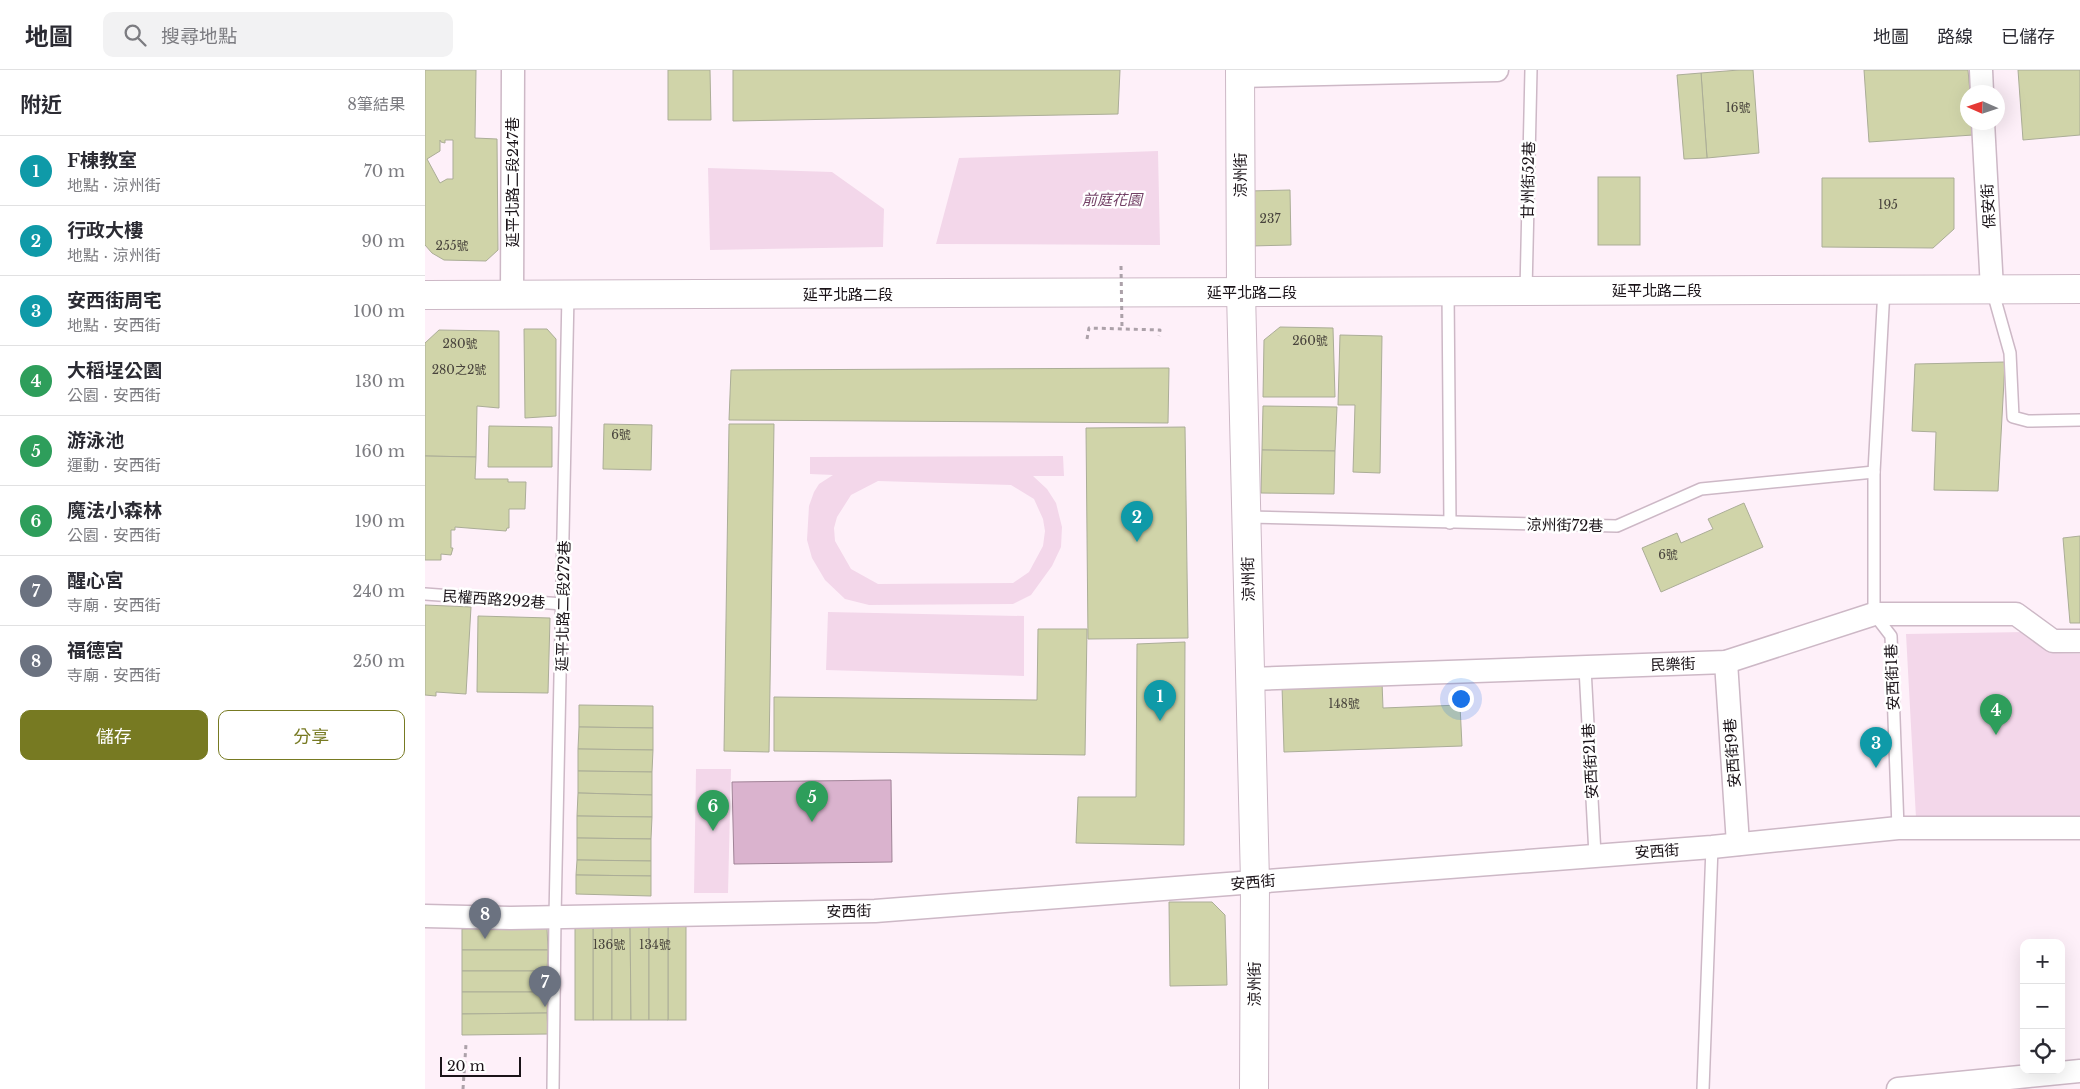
<!DOCTYPE html>
<html lang="zh-TW">
<head>
<meta charset="utf-8">
<style>
	body { margin:0; font-family:"Libre Baskerville","Noto Sans TC",serif; background:#f2f2f3; color:#2b2b33 }
	.controls { position:absolute; right:15px; bottom:15px; display:grid; overflow:hidden; border-radius:10px; box-shadow:0 5px 20px #0002 }
	.controls button { width:45px; height:45px; display:grid; place-items:center; padding:0; border:0; border-bottom:1px solid #e1e1e2; background:#fff; color:#2b2b33; font:25px sans-serif }
	.compass { position:absolute; left:1535px; top:15px; width:45px; height:45px; border-radius:50%; background:#fff; box-shadow:0 5px 20px #0002; rotate:273deg }
	.scale { position:absolute; left:15px; bottom:12px; width:81px; box-sizing:border-box; padding-left:5px; border:2px solid #1a1318; border-top:0; font-size:14px; line-height:18px; white-space:nowrap; color:#1a1318; -webkit-text-stroke:4px #fff; paint-order:stroke }
	.you { position:absolute; left:1035px; top:628px; width:18px; height:18px; margin:-12px; border:4px solid #fff; border-radius:50%; background:#1a73e8; box-shadow:0 0 0 8px #1a73e833 }
	.badge { display:grid; place-items:center; width:32px; height:32px; border-radius:50%; background:#777a22; color:#fff; font-size:16px; font-weight:700 }
	.pin { position:absolute; translate:-50% -41px; filter:drop-shadow(0 1px 2px #0008) }
	.pin::after { content:''; position:absolute; top:26px; width:18px; height:15px; background:inherit; clip-path:polygon(0 0,100% 0,50% 100%) }
	.list { margin:0; padding:0; list-style:none }
	h2 { display:flex; justify-content:space-between; align-items:center; height:65px; margin:0; padding:0 20px; font-size:21px }
	h2 small { font-size:16px; font-weight:400; color:#7c7c81 }
	.list li { display:grid; grid-template-columns:32px 1fr auto; gap:15px; align-items:center; box-sizing:border-box; height:70px; padding:0 20px; border-top:1px solid #e1e1e2 }
	.list b { display:block; font-size:19px; white-space:nowrap }
	.list p { margin:0; font-size:16px; white-space:nowrap; color:#7c7c81 }
	.list em { font-size:16px; font-style:normal; color:#7c7c81 }
	.actions { display:flex; gap:10px; padding:15px 20px }
	.actions a { flex:1; padding:11px 0; border:1px solid #777a22; border-radius:10px; text-align:center; font-size:18px; color:#777a22 }
	.actions .main { background:#777a22; color:#fff }
	.icon { flex:none; width:28px; height:28px; fill:none; stroke:currentColor; stroke-width:2; stroke-linecap:round; stroke-linejoin:round }
	.map { position:relative; flex:none; width:1655px; height:1019px; overflow:hidden }
	header { display:flex; align-items:center; gap:30px; box-sizing:border-box; height:70px; padding:0 25px; background:#fff; border-bottom:1px solid #e1e1e2 }
	header strong { font-size:24px }
	nav { display:flex; gap:28px; margin-inline-start:auto; font-size:18px }
	.search { width:350px; height:45px; background:#f2f2f3; display:flex; align-items:center; gap:12px; box-sizing:border-box; padding:0 18px; border-radius:10px; color:#7c7c81; font-size:19px }
	main { display:flex }
	aside { flex:1; background:#fff }
	.map>svg:first-child { display:block }
</style>
</head>
<body>
<header>
<strong>地圖</strong>
<div class="search"><svg class="icon" aria-label="search" viewBox="0 0 24 24"><circle cx="10" cy="10" r="6"/><path d="M15 15l6 6"/></svg>搜尋地點</div>
<nav><a>地圖</a><a>路線</a><a>已儲存</a></nav>
</header>
<main>
<aside>
<h2>附近<small>8筆結果</small></h2>
<ul class="list">
<li><span class="badge" style="background:#0f9aa8">1</span><div><b>F棟教室</b><p>地點 · 涼州街</p></div><em>70 m</em></li>
<li><span class="badge" style="background:#0f9aa8">2</span><div><b>行政大樓</b><p>地點 · 涼州街</p></div><em>90 m</em></li>
<li><span class="badge" style="background:#0f9aa8">3</span><div><b>安西街周宅</b><p>地點 · 安西街</p></div><em>100 m</em></li>
<li><span class="badge" style="background:#2e9e5b">4</span><div><b>大稻埕公園</b><p>公園 · 安西街</p></div><em>130 m</em></li>
<li><span class="badge" style="background:#2e9e5b">5</span><div><b>游泳池</b><p>運動 · 安西街</p></div><em>160 m</em></li>
<li><span class="badge" style="background:#2e9e5b">6</span><div><b>魔法小森林</b><p>公園 · 安西街</p></div><em>190 m</em></li>
<li><span class="badge" style="background:#6b7280">7</span><div><b>醒心宮</b><p>寺廟 · 安西街</p></div><em>240 m</em></li>
<li><span class="badge" style="background:#6b7280">8</span><div><b>福德宮</b><p>寺廟 · 安西街</p></div><em>250 m</em></li>
</ul>
<div class="actions"><a class="main">儲存</a><a>分享</a></div>
</aside>
<div class="map">
<svg width="1655" height="1019" viewBox="0 0 1655 1019">
	<rect width="100%" height="100%" fill="#fef0f9"/>
	<g fill="#f3d7ea" fill-rule="evenodd">
		<path d="M733 81 735 175 511 174 534 88Z"/>
		<path d="M283 98 407 102 459 139 458 177 285 180Z"/>
		<path d="M638 386 639 406H608L622 419 631 433 637 457 636 477 627 496 606 525 588 534 444 535 420 529 400 510 387 488 382 470 384 436 389 422 394 414 408 405 385 404V387ZM453 411 586 415 609 429 618 449 620 461 618 476 604 502 588 513 453 514 426 499 410 471 409 458 412 447 426 425Z"/>
		<path d="M403 542 599 546V606L401 600Z"/>
		<path d="M1600 562 1625 583 1655 584V746L1491 748 1481 564Z"/>
		<path d="M271 699H306L303 823H269Z"/>
	</g>
	<path fill="#dab3ce" stroke="#a08397" d="M466 710 467 792 309 794 307 712Z"/>
	<g fill="#d0d4a9" stroke="#abad97" fill-rule="evenodd">
		<path d="M0 0H51L50 68 72 69 73 180 61 191 19 190 7 183 0 175ZM15 70 16 72 20 73V70H28V109H22L15 113 2 89 15 81Z"/>
		<path d="M243 0H285L286 50H243Z"/>
		<path d="M308 0H695L693 44 308 51Z"/>
		<path d="M1314 0H1328L1334 83 1282 88 1276 3Z"/>
		<path d="M1439 0H1543L1545 22H1542V52H1547L1548 65 1444 72Z"/>
		<path d="M1593 0H1655V65L1598 70Z"/>
		<path d="M1276 3 1282 88 1259 89 1252 5Z"/>
		<rect x="1173" y="107" width="42" height="68"/>
		<path d="M1397 108H1529V159L1508 178 1397 177Z"/>
		<path d="M865 120 866 175 826 176 824 121Z"/>
		<path d="M855 257 908 258 910 327H838L839 270Z"/>
		<path d="M99 259H122L131 269V346L100 348Z"/>
		<path d="M14 260 74 261V338L52 336 51 387 0 386V273Z"/>
		<path d="M915 265 957 266 955 403 928 402 930 335H913Z"/>
		<path d="M1580 292 1573 421 1509 420 1511 362 1487 361 1490 294Z"/>
		<path d="M744 298 743 353 304 350 306 300Z"/>
		<path d="M838 336 912 337 910 381 837 380Z"/>
		<path d="M179 354 227 355 226 400 178 399Z"/>
		<path d="M304 354H349L344 682 299 681Z"/>
		<path d="M64 356 127 357V397H63Z"/>
		<path d="M760 357 763 568 663 569 661 358Z"/>
		<path d="M837 380 910 381 909 424 836 423Z"/>
		<path d="M0 386 51 387 50 409H83V412H101L100 439H84V458H82L81 461 30 457V460H26V478H28L26 485 16 484V490H0Z"/>
		<path d="M1319 433 1338 477 1236 522 1217 478 1252 463 1256 473 1288 459 1283 449Z"/>
		<path d="M1655 466V553H1645L1638 468Z"/>
		<path d="M0 535 46 537 41 624 11 622V626L0 625Z"/>
		<path d="M53 546 125 548 123 623 52 622Z"/>
		<path d="M613 559H662L660 685 349 681V627L612 630Z"/>
		<path d="M760 572 759 775 651 773 653 727H711L712 574Z"/>
		<path d="M957 612 958 638 1035 635 1037 676 859 682 857 616Z"/>
		<path d="M154 635 228 636V658L154 657Z"/>
		<path d="M154 657 228 658V680L153 679Z"/>
		<path d="M153 679 228 680 227 702 153 701Z"/>
		<path d="M153 701 227 702V725L153 723Z"/>
		<path d="M153 723 227 725V747L152 746Z"/>
		<path d="M152 746 227 747 226 769 152 768Z"/>
		<path d="M152 768 226 769V791L152 790Z"/>
		<path d="M152 790 226 791V806L151 805Z"/>
		<path d="M151 805 226 806V826L151 824Z"/>
		<path d="M744 832H787L800 845 802 915 745 916Z"/>
		<path d="M187 848V950H168V849Z"/>
		<path d="M187 848H205L206 950H187Z"/>
		<path d="M205 848 224 849V950H206Z"/>
		<rect x="243" y="848" width="18" height="102"/>
		<path d="M243 848V950H224V849Z"/>
		<rect x="150" y="849" width="18" height="101"/>
		<path d="M122 858 123 880H37V859Z"/>
		<path d="M37 880H123L122 901H37Z"/>
		<path d="M37 901H122L123 922H37Z"/>
		<path d="M37 922H123L122 943 37 944Z"/>
		<path d="M122 943 123 964 37 965V944Z"/>
	</g>
	<g fill="none" stroke-linecap="round" stroke-linejoin="round">
		<defs>
			<g id="lane">
				<path d="M1459 219 1449 402V544L1466 566 1473 758"/>
				<path d="M1567 219 1585 283 1588 347 1603 351 1655 350"/>
				<path d="M1023 221 1025 453"/>
				<path d="M1101 221 1106 0"/>
				<path d="M822 447 1192 456 1276 419 1449 402"/>
				<path d="M0 524 138 534"/>
				<path d="M1160 598 1170 785"/>
				<path d="M128 1019 130 847 143 225"/>
				<path d="M1278 1019 1287 777"/>
			</g>
			<g id="street">
				<path d="M1556 0 1557 22"/>
				<path d="M815 6 1072 0"/>
				<path d="M1558 52 1567 219"/>
				<path d="M87 225 88 0"/>
				<path d="M1301 592 1313 774"/>
				<path d="M825 609 1301 592 1449 544H1591L1628 571H1655"/>
				<path d="M0 846 86 848 450 841 1287 777 1473 758H1655"/>
				<path d="M1473 1019 1655 1001"/>
			</g>
			<g id="secondary">
				<path d="M815 0 816 222 830 812 829 1019"/>
				<path d="M0 225 1655 219"/>
			</g>
		</defs>
		<use href="#lane" stroke="#cdb8c6" stroke-width="14"/>
		<use href="#street" stroke="#cdb8c6" stroke-width="25"/>
		<use href="#secondary" stroke="#cdb8c6" stroke-width="30"/>
		<g stroke="#aca1a9" stroke-width="3" stroke-dasharray="4 4" stroke-linecap="butt">
			<path d="M662 269 664 258 735 260 734 266"/>
			<path d="M38 1019 41 974"/>
		</g>
		<use href="#lane" stroke="#fff" stroke-width="11"/>
		<use href="#street" stroke="#fff" stroke-width="22"/>
		<use href="#secondary" stroke="#fff" stroke-width="28"/>
		<path stroke="#aca1a9" stroke-width="3" stroke-dasharray="4 4" stroke-linecap="butt" d="M696 196 697 258"/>
	</g>
	<g text-anchor="middle" dominant-baseline="central" stroke-width="5" stroke-linejoin="round" paint-order="stroke">
		<g font-size="12" fill="#48433c">
			<text x="1313" y="37">16號</text>
			<text x="1463" y="134">195</text>
			<text x="845" y="148">237</text>
			<text x="27" y="175">255號</text>
			<text x="885" y="270">260號</text>
			<text x="35" y="273">280號</text>
			<text x="34" y="299">280之2號</text>
			<text x="196" y="364">6號</text>
			<text x="1243" y="484">6號</text>
			<text x="919" y="633">148號</text>
			<text x="184" y="874">136號</text>
			<text x="230" y="874">134號</text>
		</g>
		<g font-size="15" fill="#1a1318" stroke="#fff">
			<text transform="translate(815 105) rotate(-90)">涼州街</text>
			<text transform="translate(1103 110) rotate(-89)">甘州街52巷</text>
			<text transform="translate(87 112) rotate(-90)">延平北路二段247巷</text>
			<text transform="translate(1563 136) rotate(-93)">保安街</text>
			<text x="1232" y="220">延平北路二段</text>
			<text x="827" y="222">延平北路二段</text>
			<text x="423" y="224">延平北路二段</text>
			<text transform="translate(1140 455) rotate(1)">涼州街72巷</text>
			<text transform="translate(823 509) rotate(-91)">涼州街</text>
			<text transform="translate(69 529) rotate(4)">民權西路292巷</text>
			<text transform="translate(138 536) rotate(-89)">延平北路二段272巷</text>
			<text transform="translate(1248 594) rotate(-2)">民樂街</text>
			<text transform="translate(1467 607) rotate(-92)">安西街1巷</text>
			<text transform="translate(1307 683) rotate(-94)">安西街9巷</text>
			<text transform="translate(1165 691) rotate(-93)">安西街21巷</text>
			<text transform="translate(1232 781) rotate(-4)">安西街</text>
			<text transform="translate(828 812) rotate(-5)">安西街</text>
			<text transform="translate(424 841) rotate(-1)">安西街</text>
			<text transform="translate(829 914) rotate(-90)">涼州街</text>
		</g>
		<g font-size="15" font-style="italic" fill="#734166" stroke="#fff">
			<text x="687" y="129">前庭花園</text>
		</g>
	</g>
</svg>
<div class="controls">
<button>+</button>
<button>−</button>
<button><svg class="icon" aria-label="locate" viewBox="0 0 24 24"><circle cx="12" cy="12" r="6"/><path d="M12 2v4M12 18v4M2 12h4M18 12h4"/></svg></button>
</div>
<svg class="compass" viewBox="-18 -18 36 36"><path d="M0-13l5 13h-10z" fill="#e53935"/><path d="M0 13l5-13h-10z" fill="#7c7c81"/></svg>
<div class="scale">20 m</div>
<div class="you"></div>
<div class="pin badge" style="left:735px;top:651px;background:#0f9aa8">1</div>
<div class="pin badge" style="left:712px;top:472px;background:#0f9aa8">2</div>
<div class="pin badge" style="left:1451px;top:698px;background:#0f9aa8">3</div>
<div class="pin badge" style="left:1571px;top:665px;background:#2e9e5b">4</div>
<div class="pin badge" style="left:387px;top:752px;background:#2e9e5b">5</div>
<div class="pin badge" style="left:288px;top:761px;background:#2e9e5b">6</div>
<div class="pin badge" style="left:120px;top:937px;background:#6b7280">7</div>
<div class="pin badge" style="left:60px;top:869px;background:#6b7280">8</div>
</div>
</main>
</body>
</html>
